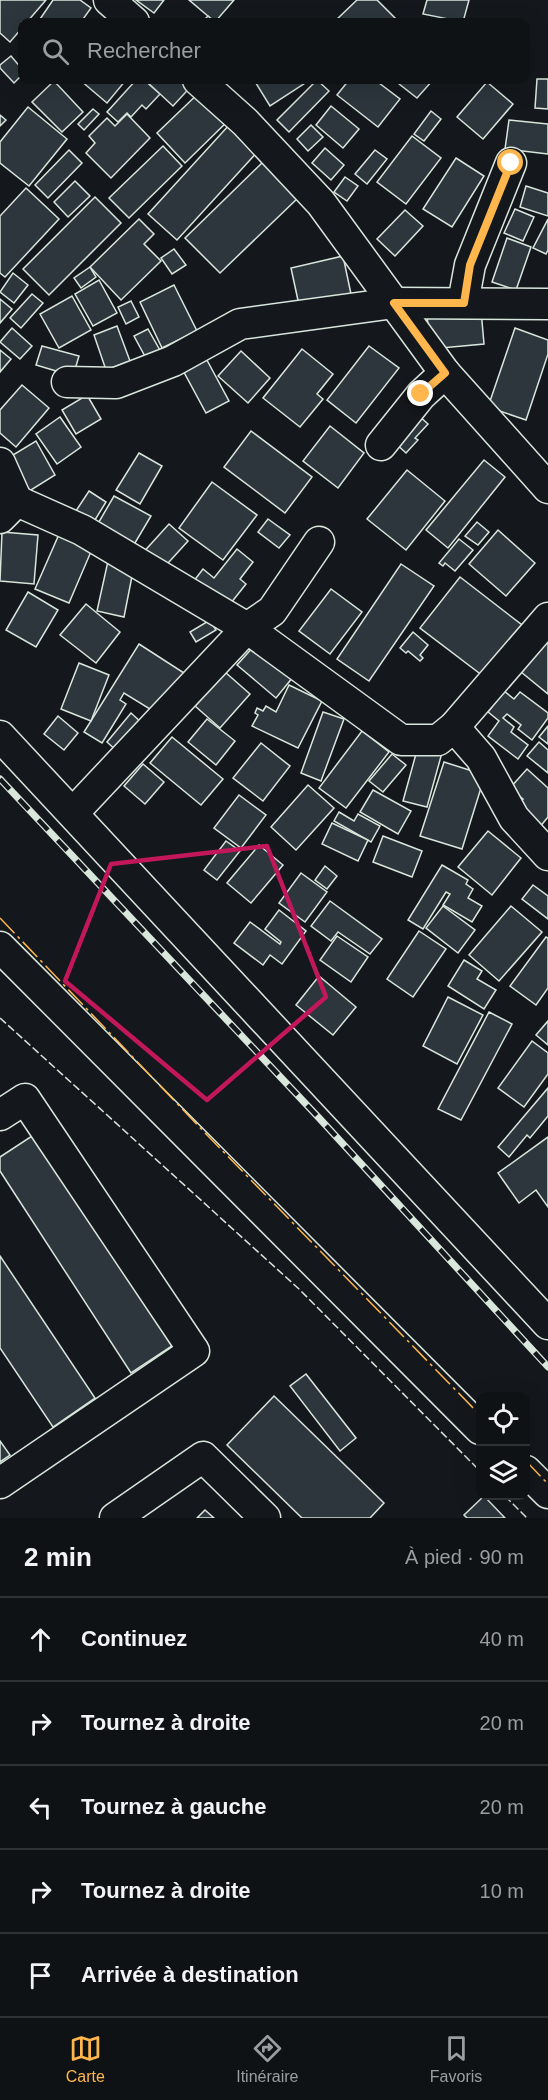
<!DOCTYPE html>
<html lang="fr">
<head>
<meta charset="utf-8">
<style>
	body { margin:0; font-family:Arial,sans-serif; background:#181b1e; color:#f1f3f6 }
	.controls { position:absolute; right:18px; bottom:18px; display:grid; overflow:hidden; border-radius:12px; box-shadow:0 6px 24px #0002 }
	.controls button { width:54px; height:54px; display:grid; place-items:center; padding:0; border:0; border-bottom:2px solid #2f3234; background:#0f1215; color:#f1f3f6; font:30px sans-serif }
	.stop { position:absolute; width:18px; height:18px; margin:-14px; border:4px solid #ffb74d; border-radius:50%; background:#fff }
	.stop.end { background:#ffb74d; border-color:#fff; box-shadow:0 2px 6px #0008 }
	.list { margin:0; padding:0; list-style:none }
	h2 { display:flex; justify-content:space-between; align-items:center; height:78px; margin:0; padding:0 24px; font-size:26px }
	h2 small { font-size:20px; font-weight:400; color:#9b9ea0 }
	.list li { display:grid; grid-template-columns:39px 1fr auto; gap:18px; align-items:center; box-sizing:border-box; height:84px; padding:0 24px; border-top:2px solid #2f3234 }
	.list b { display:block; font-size:22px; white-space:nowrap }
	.list em { font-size:20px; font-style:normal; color:#9b9ea0 }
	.icon { flex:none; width:33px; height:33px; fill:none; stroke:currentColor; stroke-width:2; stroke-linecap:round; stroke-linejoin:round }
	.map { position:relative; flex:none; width:548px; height:1518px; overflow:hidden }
	.search { position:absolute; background:#0f1215; box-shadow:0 6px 24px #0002; left:18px; right:18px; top:18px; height:66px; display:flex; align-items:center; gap:15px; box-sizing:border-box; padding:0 21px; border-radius:12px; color:#9b9ea0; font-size:22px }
	.sheet { height:498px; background:#0f1215 }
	nav { display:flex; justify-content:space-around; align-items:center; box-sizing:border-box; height:84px; border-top:2px solid #2f3234; background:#0f1215; font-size:16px; color:#9b9ea0 }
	nav a { display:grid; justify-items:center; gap:3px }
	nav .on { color:#ffb74d }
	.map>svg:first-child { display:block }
</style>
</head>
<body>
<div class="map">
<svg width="548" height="1518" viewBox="0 0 548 1518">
	<rect width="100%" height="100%" fill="#14181c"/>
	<g fill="#2c363c" stroke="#d8e6dc" stroke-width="1.5">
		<path d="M0 0H46L27 22H22V28L10 42 0 33Z"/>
		<path d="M53 0H80L91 8 81 22H38Z"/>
		<path d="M136 0H164L154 13Z"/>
		<path d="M189 0H234L215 22Z"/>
		<path d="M357 0H377L396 19 392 22H334Z"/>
		<path d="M427 0H469L463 22 423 14Z"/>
		<path d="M208 16 215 22H202Z"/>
		<path d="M11 56 22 69V75L14 83 0 68V65Z"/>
		<path d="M537 79H548V109L535 108Z"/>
		<path d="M80 80H126L107 103Z"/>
		<path d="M136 80H144L160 94 146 109 142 105 131 117 127 113 118 122 107 112Z"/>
		<path d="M145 80H194L196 81 173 106Z"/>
		<path d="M254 80H305L307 82 270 106Z"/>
		<path d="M317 80 329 91 289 132 277 120Z"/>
		<path d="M349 80H375L400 99 378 127 337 95Z"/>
		<path d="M394 80H433L417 98Z"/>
		<path d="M54 81 83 112 62 132 32 102Z"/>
		<path d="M487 82 513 104 483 139 457 117Z"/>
		<path d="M204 88 232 117 185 163 157 133Z"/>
		<path d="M331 106 359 129 343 148 316 125Z"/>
		<path d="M28 107 67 139 29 186 0 163V142Z"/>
		<path d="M93 109 99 114 84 130 78 124Z"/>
		<path d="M431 111 441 119 424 141 414 134Z"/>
		<path d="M127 114 150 138 111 178 86 153 95 143 89 136 107 118 115 126Z"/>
		<path d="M0 115 6 120 0 126Z"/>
		<path d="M509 120 548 124V154L505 149Z"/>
		<path d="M230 124 259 150 177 240 148 214Z"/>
		<path d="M311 125 323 137 308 151 297 139Z"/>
		<path d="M412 136 441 158 406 204 377 182Z"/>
		<path d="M163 146 182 166 129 218 109 198Z"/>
		<path d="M325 148 344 165 331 180 312 163Z"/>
		<path d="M69 150 82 163 48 198 35 185Z"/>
		<path d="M375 150 387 159 367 184 355 174Z"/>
		<path d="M456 158 484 176 452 227 423 209Z"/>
		<path d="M265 160 300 196 220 273 185 238Z"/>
		<path d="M345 177 358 186 347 201 334 192Z"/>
		<path d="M75 181 90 196 68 217 54 202Z"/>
		<path d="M526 186 548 193V216L520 207Z"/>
		<path d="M26 188 59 219 5 277 0 273V216Z"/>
		<path d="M95 197 121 223 49 295 23 269Z"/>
		<path d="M515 209 534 217 523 241 504 233Z"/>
		<path d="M405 210 423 226 395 256 377 239Z"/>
		<path d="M139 219 154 234 144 244 161 261 121 300 90 267Z"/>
		<path d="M548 219V250L546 254 533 248Z"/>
		<path d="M507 238 531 247 516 290 492 282Z"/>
		<path d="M174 249 186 265 172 274 161 258Z"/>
		<path d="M343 256 351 294 299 305 291 268Z"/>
		<path d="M90 267 96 277 81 288 74 278Z"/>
		<path d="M13 273 28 285 14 303 0 292Z"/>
		<path d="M99 280 117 313 93 326 75 294Z"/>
		<path d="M174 285 197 331 162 348 140 302Z"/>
		<path d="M32 294 43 303 21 328 10 318Z"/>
		<path d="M72 296 91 330 59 348 40 314Z"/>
		<path d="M0 299 12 309 0 323Z"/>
		<path d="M131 301 139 317 126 324 118 307Z"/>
		<path d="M481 310 484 344 430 349 427 314Z"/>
		<path d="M117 326 130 361 106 370 94 335Z"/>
		<path d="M12 328 32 346 20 359 0 342Z"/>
		<path d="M515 328 548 340V354L526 420 488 407Z"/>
		<path d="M148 329 161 352 147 360 134 336Z"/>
		<path d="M42 346 79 356 73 376 36 365Z"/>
		<path d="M369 346 399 368 356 423 327 400Z"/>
		<path d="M302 349 333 374 317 394 323 399 300 427 263 398Z"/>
		<path d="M0 350 11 359 0 372Z"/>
		<path d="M202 351 229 401 206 413 179 363Z"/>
		<path d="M241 351 270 378 248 403 218 376Z"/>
		<path d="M22 385 49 408 16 447 0 433V410Z"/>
		<path d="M87 395 101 419 76 434 62 410Z"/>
		<path d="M417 414 428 424 415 438 418 440 406 453 393 441Z"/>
		<path d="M60 417 81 447 57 464 36 434Z"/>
		<path d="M330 426 364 453 338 488 303 461Z"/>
		<path d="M251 431 312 477 285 513 224 467Z"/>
		<path d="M36 441 55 475 23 495 3 461Z"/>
		<path d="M139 453 162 466 140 504 116 490Z"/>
		<path d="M484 460 505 477 448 548 426 530Z"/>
		<path d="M407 470 445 501 406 550 367 519Z"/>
		<path d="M212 482 257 515 223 560 179 528Z"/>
		<path d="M89 491 106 502 90 528 72 517Z"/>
		<path d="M114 496 151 516 132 548 96 527Z"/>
		<path d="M268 519 290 535 279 548 258 532Z"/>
		<path d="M477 522 489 532 478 545 465 536Z"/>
		<path d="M169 524 188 541 159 573 140 556Z"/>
		<path d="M498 530 535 563 506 596 469 564Z"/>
		<path d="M2 532 38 535 34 584 0 581Z"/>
		<path d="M60 532 93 547 69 603 35 589Z"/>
		<path d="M459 539 473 550 455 571 445 563 443 566 439 563Z"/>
		<path d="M237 549 253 562 240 579 246 584 223 613 190 586 203 569 214 578Z"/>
		<path d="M108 561 134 566 124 617 97 611Z"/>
		<path d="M401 564 434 586 369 681 337 659Z"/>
		<path d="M460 577 526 628 487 679 420 628Z"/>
		<path d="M331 589 362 612 330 654 299 631Z"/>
		<path d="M28 592 58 610 36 647 6 630Z"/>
		<path d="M86 604 120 632 96 663 60 635Z"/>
		<path d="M210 620 216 630 196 642 190 632Z"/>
		<path d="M413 632 428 645 420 655 423 658 420 661 408 651 406 653 400 648Z"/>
		<path d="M545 641 548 643V694L521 672Z"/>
		<path d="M139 644 184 673 158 714 124 693 120 700 126 704 102 743 84 732Z"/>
		<path d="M255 645 293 677 276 698 237 665Z"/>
		<path d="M79 663 109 675 91 721 61 709Z"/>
		<path d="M225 672 250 694 220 728 195 706Z"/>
		<path d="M289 685 322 701 298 748 252 726 258 715 255 713 257 708 263 711 266 706 276 712Z"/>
		<path d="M504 691 514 699 520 692 548 713V718L532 740 518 729 521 725 507 714 503 718 514 727 511 732 528 745 518 759 488 736 499 721 488 712Z"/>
		<path d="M323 712 344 719 321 781 301 773Z"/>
		<path d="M131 713 143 724 119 753 107 742Z"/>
		<path d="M58 716 78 733 64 750 44 734Z"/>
		<path d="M207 719 235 741 216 765 188 742Z"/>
		<path d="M548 726V744L539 737Z"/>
		<path d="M362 731 389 752 346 808 319 788Z"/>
		<path d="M172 737 223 779 201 805 150 763Z"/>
		<path d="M539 742 548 750V773L527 756Z"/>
		<path d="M261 743 290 766 263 801 233 778Z"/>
		<path d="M419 743 443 749 427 807 403 801Z"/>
		<path d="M392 754 406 765 383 792 369 781Z"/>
		<path d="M444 762 485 775 462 849 420 836Z"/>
		<path d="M143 764 164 782 145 804 124 786Z"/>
		<path d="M527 769 548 788V817L539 828 516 807 523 799 510 788Z"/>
		<path d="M308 785 334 808 296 850 271 827Z"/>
		<path d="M373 790 411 811 398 834 360 812Z"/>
		<path d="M239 795 266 815 241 848 214 828Z"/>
		<path d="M339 812 354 821 358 814 380 826 371 842 334 821Z"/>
		<path d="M332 823 368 840 358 861 322 844Z"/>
		<path d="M488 831 521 858 492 895 458 867Z"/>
		<path d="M383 836 422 851 412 877 373 862Z"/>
		<path d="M226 841 240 851 217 880 204 870Z"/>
		<path d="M259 845 283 865 251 903 227 883Z"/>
		<path d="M442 865 468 880 466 884 473 889 468 898 482 906 472 922 443 905 450 894 446 892 423 929 408 920Z"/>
		<path d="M325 866 337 876 327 889 315 880Z"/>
		<path d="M301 873 327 892 305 922 279 903Z"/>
		<path d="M533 885 548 896V919L522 899Z"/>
		<path d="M330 901 382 939 370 954 338 932 331 941 311 926Z"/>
		<path d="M443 906 475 930 458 953 426 928Z"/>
		<path d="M511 906 542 932 499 981 469 955Z"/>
		<path d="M279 910 306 931 282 964 270 955 263 965 234 943 250 922 280 944 281 942 265 929Z"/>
		<path d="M419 931 446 949 413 997 387 979Z"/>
		<path d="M337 936 368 957 351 982 320 960Z"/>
		<path d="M546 937 548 938V988L536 1005 510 986Z"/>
		<path d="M464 960 482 971 477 979 496 990 484 1009 448 986Z"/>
		<path d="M319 976 356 1007 333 1035 296 1005Z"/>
		<path d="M448 997 483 1015 457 1064 423 1046Z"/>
		<path d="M489 1012 512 1024 461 1120 438 1109Z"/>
		<path d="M548 1021V1045L536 1035Z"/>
		<path d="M532 1041 548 1053V1074L524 1107 498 1088Z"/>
		<path d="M548 1088V1116L530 1138 527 1135 509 1157 498 1147Z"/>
		<path d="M35 1134 172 1346 131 1373 0 1171V1157Z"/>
		<path d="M548 1137V1207L536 1190 519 1203 498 1173Z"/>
		<path d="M0 1256 95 1398 53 1427 0 1348Z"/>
		<path d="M306 1374 356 1438 340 1451 290 1386Z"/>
		<path d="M274 1396 384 1503 370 1518H302L227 1445Z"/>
		<path d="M0 1441 10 1455 0 1462Z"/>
		<path d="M484 1496 505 1518H467L464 1515Z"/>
		<path d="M205 1510 214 1518H197Z"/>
	</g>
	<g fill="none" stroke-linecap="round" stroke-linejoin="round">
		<defs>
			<g id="minor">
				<path d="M109 0 134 22"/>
				<path d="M198 80 245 122 321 203 445 373 548 488"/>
				<path d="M463 303 470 265 511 163"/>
				<path d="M67 382 116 383 173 361 240 324 394 303 548 304"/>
				<path d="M381 445 421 395 445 373"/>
				<path d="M0 463 17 501"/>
				<path d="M0 518 17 501 82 530 247 628 401 740H438L454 727 548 618"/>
				<path d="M454 727 481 758 514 818 548 855"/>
				<path d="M0 736 548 1324"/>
				<path d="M73 813 247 628 272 611 319 542"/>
				<path d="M0 947 480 1429"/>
				<path d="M0 1115 25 1099 194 1351 0 1483"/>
				<path d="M526 1471 548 1493"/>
				<path d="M115 1518 203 1457 265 1518"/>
			</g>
		</defs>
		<use href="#minor" stroke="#d8e6dc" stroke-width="33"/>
		<use href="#minor" stroke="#14181c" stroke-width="30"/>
		<defs>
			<path id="rail" d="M0 779 320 1119 548 1367"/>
		</defs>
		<use href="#rail" stroke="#d8e6dc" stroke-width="7"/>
		<use href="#rail" stroke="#14181c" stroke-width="4.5" stroke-dasharray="14" stroke-linecap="butt"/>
		<g stroke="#d8e6dc" stroke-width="1.5" stroke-dasharray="8 3" stroke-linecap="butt">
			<path d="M0 1018 299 1289 480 1471"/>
			<path d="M505 1496 527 1518"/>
		</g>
		<g stroke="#ffb74d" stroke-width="1.5" stroke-dasharray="21 4.5 3 4.5" stroke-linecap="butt">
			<path d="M0 918 209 1137 480 1415"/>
			<path d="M526 1461 548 1484"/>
		</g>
	</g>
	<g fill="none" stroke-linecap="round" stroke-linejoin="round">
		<path stroke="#ffb74d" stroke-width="8" d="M421 394 445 373 394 303H464L470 265 511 163"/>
	</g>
	<path fill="none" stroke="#c2185b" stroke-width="4.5" stroke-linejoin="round" d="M267 846 326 997 207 1100 65 981 111 864Z"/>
</svg>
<div class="controls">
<button><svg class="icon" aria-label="locate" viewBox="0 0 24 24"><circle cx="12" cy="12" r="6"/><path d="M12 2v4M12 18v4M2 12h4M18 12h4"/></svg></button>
<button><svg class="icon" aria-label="layers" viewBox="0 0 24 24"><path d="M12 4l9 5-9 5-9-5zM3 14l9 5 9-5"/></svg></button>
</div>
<div class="stop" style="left:511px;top:163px"></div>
<div class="stop end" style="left:421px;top:394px"></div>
<div class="search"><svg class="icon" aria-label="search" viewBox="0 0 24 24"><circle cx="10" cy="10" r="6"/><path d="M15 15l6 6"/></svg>Rechercher</div>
</div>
<section class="sheet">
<h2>2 min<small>À pied · 90 m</small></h2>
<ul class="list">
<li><svg class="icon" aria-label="ahead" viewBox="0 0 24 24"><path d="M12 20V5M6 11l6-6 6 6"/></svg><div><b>Continuez</b></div><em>40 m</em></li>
<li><svg class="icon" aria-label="right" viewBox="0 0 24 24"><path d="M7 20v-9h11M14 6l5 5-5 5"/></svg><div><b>Tournez à droite</b></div><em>20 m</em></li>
<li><svg class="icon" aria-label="left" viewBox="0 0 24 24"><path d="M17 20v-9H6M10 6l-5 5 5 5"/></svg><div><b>Tournez à gauche</b></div><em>20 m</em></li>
<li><svg class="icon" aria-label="right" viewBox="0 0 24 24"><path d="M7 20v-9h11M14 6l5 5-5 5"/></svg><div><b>Tournez à droite</b></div><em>10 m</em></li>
<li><svg class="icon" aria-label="arrive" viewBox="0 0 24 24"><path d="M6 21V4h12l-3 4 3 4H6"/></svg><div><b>Arrivée à destination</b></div></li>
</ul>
</section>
<nav>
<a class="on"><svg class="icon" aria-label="map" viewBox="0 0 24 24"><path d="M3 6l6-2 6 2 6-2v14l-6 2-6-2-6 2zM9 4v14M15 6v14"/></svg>Carte</a>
<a><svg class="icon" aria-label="directions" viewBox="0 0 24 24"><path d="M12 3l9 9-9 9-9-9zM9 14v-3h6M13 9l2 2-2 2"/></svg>Itinéraire</a>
<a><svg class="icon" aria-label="saved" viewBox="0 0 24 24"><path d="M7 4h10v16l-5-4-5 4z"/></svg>Favoris</a>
</nav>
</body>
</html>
